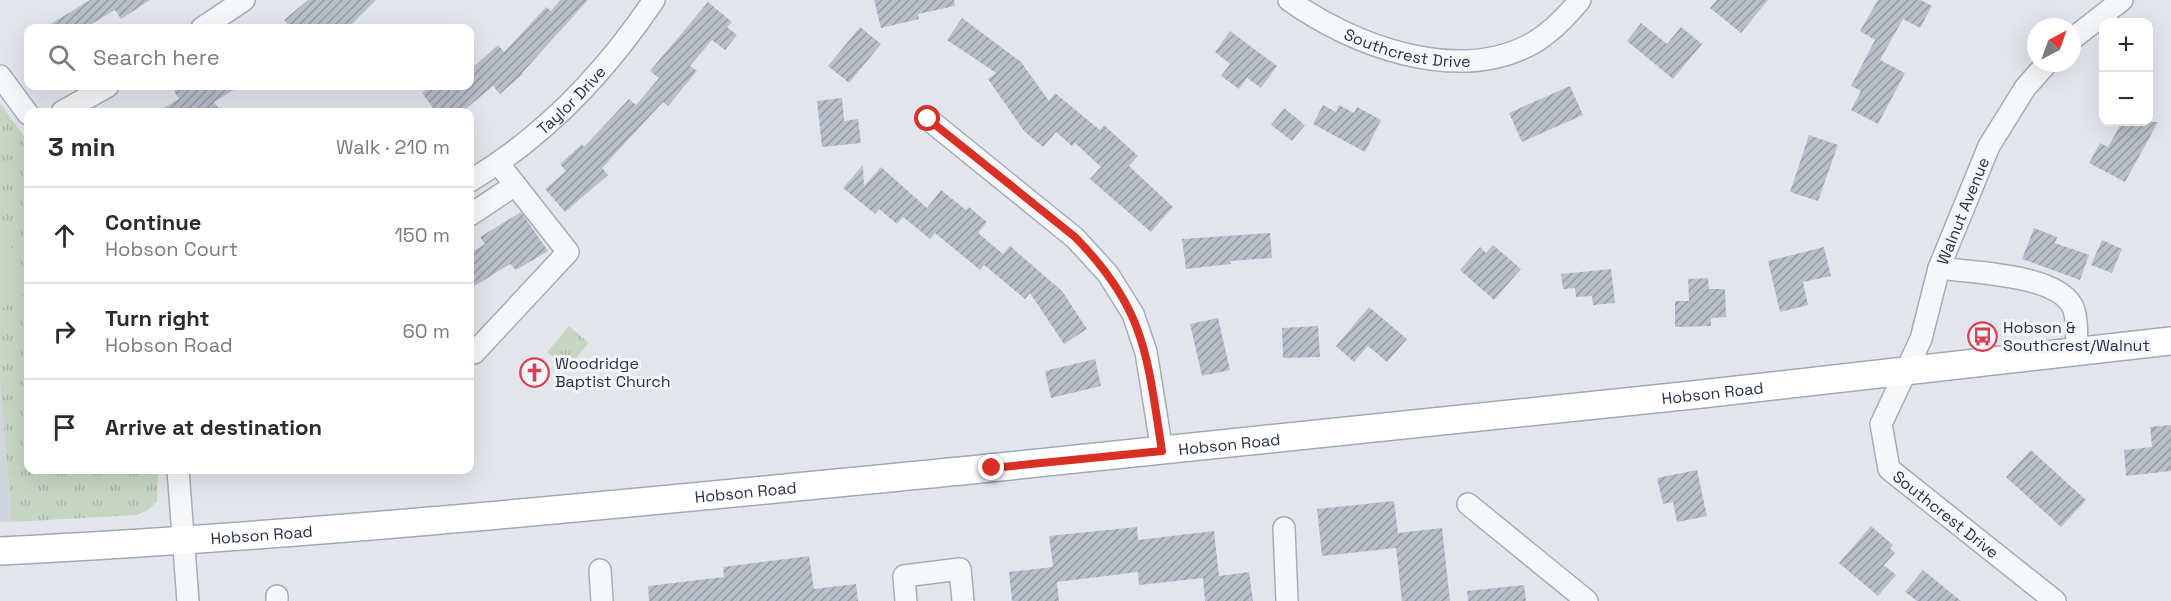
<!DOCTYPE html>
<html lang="en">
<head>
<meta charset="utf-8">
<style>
	body { margin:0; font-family:"Space Grotesk",sans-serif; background:#f2f2f3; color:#2b2b33 }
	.controls { position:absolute; right:18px; top:18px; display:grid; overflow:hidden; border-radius:12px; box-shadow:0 6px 24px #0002 }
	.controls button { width:54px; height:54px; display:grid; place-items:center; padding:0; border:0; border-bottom:2px solid #e1e1e2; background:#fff; color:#2b2b33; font:30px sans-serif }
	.compass { position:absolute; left:2027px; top:18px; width:54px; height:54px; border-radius:50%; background:#fff; box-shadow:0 6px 24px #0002; rotate:41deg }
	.stop { position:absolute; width:18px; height:18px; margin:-14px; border:4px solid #d93025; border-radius:50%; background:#fff }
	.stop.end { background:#d93025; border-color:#fff; box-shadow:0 2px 6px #0008 }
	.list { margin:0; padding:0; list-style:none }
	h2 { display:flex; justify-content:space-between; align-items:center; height:78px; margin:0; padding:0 24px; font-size:26px }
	h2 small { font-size:20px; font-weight:400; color:#7c7c81 }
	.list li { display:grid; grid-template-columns:39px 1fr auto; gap:18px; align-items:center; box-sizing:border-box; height:96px; padding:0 24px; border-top:2px solid #e1e1e2 }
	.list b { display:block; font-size:22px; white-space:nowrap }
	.list p { margin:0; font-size:20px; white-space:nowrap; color:#7c7c81 }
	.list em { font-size:20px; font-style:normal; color:#7c7c81 }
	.icon { flex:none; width:33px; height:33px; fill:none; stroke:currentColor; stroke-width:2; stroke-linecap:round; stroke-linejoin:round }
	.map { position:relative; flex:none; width:2171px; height:601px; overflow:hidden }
	.search { position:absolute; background:#fff; box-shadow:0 6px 24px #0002; left:24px; top:24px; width:450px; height:66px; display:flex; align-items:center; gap:15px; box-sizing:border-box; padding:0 21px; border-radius:12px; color:#7c7c81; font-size:22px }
	.panel { position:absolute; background:#fff; box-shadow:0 6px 24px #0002; left:24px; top:108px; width:450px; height:366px; border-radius:12px }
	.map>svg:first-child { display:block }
</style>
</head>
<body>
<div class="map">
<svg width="2171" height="601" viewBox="0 0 2171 601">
	<defs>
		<pattern id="park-tufts" width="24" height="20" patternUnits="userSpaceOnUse" patternTransform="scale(1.5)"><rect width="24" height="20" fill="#c7d6c3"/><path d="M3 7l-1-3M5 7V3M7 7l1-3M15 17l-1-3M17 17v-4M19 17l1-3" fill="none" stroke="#abb8a9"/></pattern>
		<pattern id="building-hatch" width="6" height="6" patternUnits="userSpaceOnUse" patternTransform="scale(1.5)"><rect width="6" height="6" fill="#b9bfca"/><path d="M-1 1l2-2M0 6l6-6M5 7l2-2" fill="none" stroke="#969ca6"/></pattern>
	</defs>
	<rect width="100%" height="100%" fill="#e2e6ec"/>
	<path fill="#d0d5de" d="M0 379 12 522H0Z"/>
	<g fill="url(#park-tufts)">
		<path d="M0 103 28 142V470H158L157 501 148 510 137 515 12 522 0 379Z"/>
		<path d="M569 326 589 343 567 369 547 352Z"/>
	</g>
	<g fill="#c7d6c3">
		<path d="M0 232 15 253 0 264Z"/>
		<path d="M18 259 28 273V290L0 310V272Z"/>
	</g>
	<g fill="url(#building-hatch)">
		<path d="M90 0H150L121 19 115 10 85 28H44Z"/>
		<path d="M308 0H376L348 28H291L284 20Z"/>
		<path d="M560 0H588L522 73 523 74 500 94 493 86 462 112H436L422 93 433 86H470V70L498 45 504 52 546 7 551 11Z"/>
		<path d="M874 0H954L955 6 918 14 919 19 881 28Z"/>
		<path d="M1717 0H1768L1741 33 1710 8Z"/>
		<path d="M1878 0H1921L1932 6 1920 28 1903 19 1880 60 1905 73 1878 124 1851 110 1861 91 1851 86 1875 40 1860 31Z"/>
		<path d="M708 2 732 22 727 27 737 35 725 50 712 40 690 66 697 71 668 106 663 102 602 168 608 175 565 212 545 189 566 171 560 164 582 144 584 147 629 99 636 105 659 78 650 71Z"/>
		<path d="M962 18 1021 62 1049 101 1055 93 1100 130 1104 125 1138 156 1129 166 1173 207 1151 232 1090 179 1101 167 1075 143 1072 146 1056 132 1043 147 1024 131 988 79 996 73 947 40Z"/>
		<path d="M1641 23 1667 44 1681 27 1702 44 1673 79 1627 41Z"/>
		<path d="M860 27 881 44 849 83 828 66Z"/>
		<path d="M1230 31 1277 66 1261 88 1247 78 1239 89 1221 76 1230 64 1215 52Z"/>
		<path d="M182 86H240L214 102 221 112H157L179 99 174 91Z"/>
		<path d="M1570 86 1583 115 1522 142 1509 113Z"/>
		<path d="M842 98 844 121 858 119 861 143 822 147 817 101Z"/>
		<path d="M1323 105 1336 112 1339 105 1354 113 1357 107 1381 120 1365 152 1313 124Z"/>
		<path d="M1284 108 1305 125 1292 141 1271 125Z"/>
		<path d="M2122 122H2158L2125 182 2089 163 2100 143 2108 147Z"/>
		<path d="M1809 135 1838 145 1818 201 1790 192Z"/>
		<path d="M863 165 864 186 881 167 927 208 941 190 966 210 969 207 987 222 978 233 1003 254 1010 246 1062 291 1087 329 1064 344 1030 293 1025 299 984 265 980 270 935 233 930 239 903 217 897 224 879 209 875 214 843 188Z"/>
		<path d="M521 212 548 251 516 270 510 264 470 289V253L485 244 480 237Z"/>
		<path d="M2034 228 2057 237 2055 243 2089 255 2080 280 2022 259Z"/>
		<path d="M1270 233 1272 258 1230 261 1231 264 1186 269 1182 239Z"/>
		<path d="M2102 240 2122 249 2112 273 2091 265Z"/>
		<path d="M1493 245 1521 269 1494 300 1460 270 1480 247 1486 253Z"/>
		<path d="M1824 247 1831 276 1803 282 1808 305 1780 312 1768 261Z"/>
		<path d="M1611 269 1615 303 1593 305 1592 296 1576 297 1575 288 1563 289 1561 274Z"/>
		<path d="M1708 278 1709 289H1725L1726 317 1711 318V326L1675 327V301H1689L1688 279Z"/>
		<path d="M1369 307 1407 339 1387 362 1368 346 1354 362 1336 346Z"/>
		<path d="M1218 318 1230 370 1202 376 1190 324Z"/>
		<path d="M1318 326 1320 357 1283 358 1282 328Z"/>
		<path d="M1095 359 1101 386 1051 398 1045 371Z"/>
		<path d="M2171 425V471L2126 476 2124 450 2152 447 2150 427Z"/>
		<path d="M2031 450 2086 500 2061 527 2006 477Z"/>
		<path d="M1697 470 1707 516 1677 522 1673 502 1663 504 1657 478Z"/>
		<path d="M1394 501 1398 533 1442 528 1450 601H1402L1396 548 1322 556 1317 509Z"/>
		<path d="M1871 526 1893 545 1890 548 1895 553 1884 565 1896 575 1878 596 1839 563Z"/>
		<path d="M1137 527 1138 540 1214 531 1219 576 1249 572 1253 601H1205L1203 578 1139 585 1138 572 1057 582 1059 601H1012L1009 572 1053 567 1049 536Z"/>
		<path d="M809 556 814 589 856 584 858 601H649L648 586 724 577 723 567Z"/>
		<path d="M1923 570 1961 601H1917L1905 592Z"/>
		<path d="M1524 585 1526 601H1468L1467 591Z"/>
	</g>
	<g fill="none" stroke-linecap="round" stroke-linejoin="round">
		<defs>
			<g id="minor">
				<path id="s1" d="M1289 0C1353 46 1458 85 1533 43 1552 32 1566 17 1580 0"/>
				<path d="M202 28 244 0"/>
				<path d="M2072 39 2122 0"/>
				<path id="s2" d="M2047 63 2025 88 1989 146 1939 268 1921 339 1881 424 1889 469 2055 601"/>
				<path d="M0 76 28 114"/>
				<path d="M62 112 108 86"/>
				<path d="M928 119 1075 238 1108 274 1133 314 1146 352 1162 451"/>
				<path id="s3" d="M470 181C545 136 605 73 654 0"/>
				<path d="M470 215 515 185"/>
				<path d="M1939 268C1973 273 2062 274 2074 310 2078 322 2076 339 2077 352"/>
				<path d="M470 346 474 353 568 252 498 163"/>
				<path d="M178 470 188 601"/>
				<path d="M1468 504 1587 601"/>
				<path d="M1284 528 1287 601"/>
				<path d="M600 570 602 601"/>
				<path d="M277 596V601"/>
				<path d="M906 601 904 576 960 569 963 601"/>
			</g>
			<g id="major">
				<path id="s4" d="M0 551C321 535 641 502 961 471 1365 431 1768 388 2171 341"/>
			</g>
		</defs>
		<use href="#minor" stroke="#a7acb7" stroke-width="24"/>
		<use href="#major" stroke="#a1a9b9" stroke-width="30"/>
		<use href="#minor" stroke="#f6f7f9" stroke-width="21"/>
		<use href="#major" stroke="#fff" stroke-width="27"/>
	</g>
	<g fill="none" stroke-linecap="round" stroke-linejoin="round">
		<path stroke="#d93025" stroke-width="8" d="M928 119 1075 237C1146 309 1147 356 1162 451L992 468"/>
	</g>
	<defs>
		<symbol id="bus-ring" viewBox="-11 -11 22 22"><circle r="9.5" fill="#f2f5f9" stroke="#da3f52" stroke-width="1.5"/><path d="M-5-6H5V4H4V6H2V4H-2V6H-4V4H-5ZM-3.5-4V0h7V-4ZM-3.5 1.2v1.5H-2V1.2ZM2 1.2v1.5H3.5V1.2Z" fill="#da3f52"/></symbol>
		<symbol id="church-ring" viewBox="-11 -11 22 22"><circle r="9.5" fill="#f2f5f9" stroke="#da3f52" stroke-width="1.5"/><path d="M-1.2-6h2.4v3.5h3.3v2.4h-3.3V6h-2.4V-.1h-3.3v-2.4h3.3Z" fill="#da3f52"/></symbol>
	</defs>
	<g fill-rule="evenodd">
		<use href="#bus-ring" x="1966" y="320" width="33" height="33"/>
		<use href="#church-ring" x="518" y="356" width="33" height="33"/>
	</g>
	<g text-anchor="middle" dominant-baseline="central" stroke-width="6" stroke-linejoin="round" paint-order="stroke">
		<g font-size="16" fill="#293245" stroke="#f2f5f9">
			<text stroke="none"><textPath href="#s1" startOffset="130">Southcrest Drive</textPath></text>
			<text stroke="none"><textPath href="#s3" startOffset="130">Taylor Drive</textPath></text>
			<text transform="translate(1963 211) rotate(-68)">Walnut Avenue</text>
			<text stroke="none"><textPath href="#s4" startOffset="1720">Hobson Road</textPath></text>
			<text stroke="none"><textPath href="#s4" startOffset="1234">Hobson Road</textPath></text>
			<text stroke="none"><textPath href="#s4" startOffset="748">Hobson Road</textPath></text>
			<text stroke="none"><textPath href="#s2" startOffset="519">Southcrest Drive</textPath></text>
			<text stroke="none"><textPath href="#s4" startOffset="262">Hobson Road</textPath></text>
		</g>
		<g font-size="16" fill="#293245" stroke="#f2f5f9" text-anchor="start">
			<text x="2003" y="327">Hobson &amp;<tspan x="2003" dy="18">Southcrest/Walnut</tspan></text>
			<text x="555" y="363">Woodridge<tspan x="555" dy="18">Baptist Church</tspan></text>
		</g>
	</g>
</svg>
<div class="controls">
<button>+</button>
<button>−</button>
</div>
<svg class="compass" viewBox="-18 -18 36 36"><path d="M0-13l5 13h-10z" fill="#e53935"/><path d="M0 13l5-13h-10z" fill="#7c7c81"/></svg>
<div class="stop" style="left:928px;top:119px"></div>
<div class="stop end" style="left:992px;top:468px"></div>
<div class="search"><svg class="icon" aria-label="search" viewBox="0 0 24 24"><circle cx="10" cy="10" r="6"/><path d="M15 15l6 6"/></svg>Search here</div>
<section class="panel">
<h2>3 min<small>Walk · 210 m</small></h2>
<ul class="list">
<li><svg class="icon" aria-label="ahead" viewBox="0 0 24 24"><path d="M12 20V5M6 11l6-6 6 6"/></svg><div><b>Continue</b><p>Hobson Court</p></div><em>150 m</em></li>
<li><svg class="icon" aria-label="right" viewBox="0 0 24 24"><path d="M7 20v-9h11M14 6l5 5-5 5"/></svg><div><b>Turn right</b><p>Hobson Road</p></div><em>60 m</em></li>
<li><svg class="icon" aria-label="arrive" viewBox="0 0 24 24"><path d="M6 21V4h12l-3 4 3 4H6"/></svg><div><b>Arrive at destination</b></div></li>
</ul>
</section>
</div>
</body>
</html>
